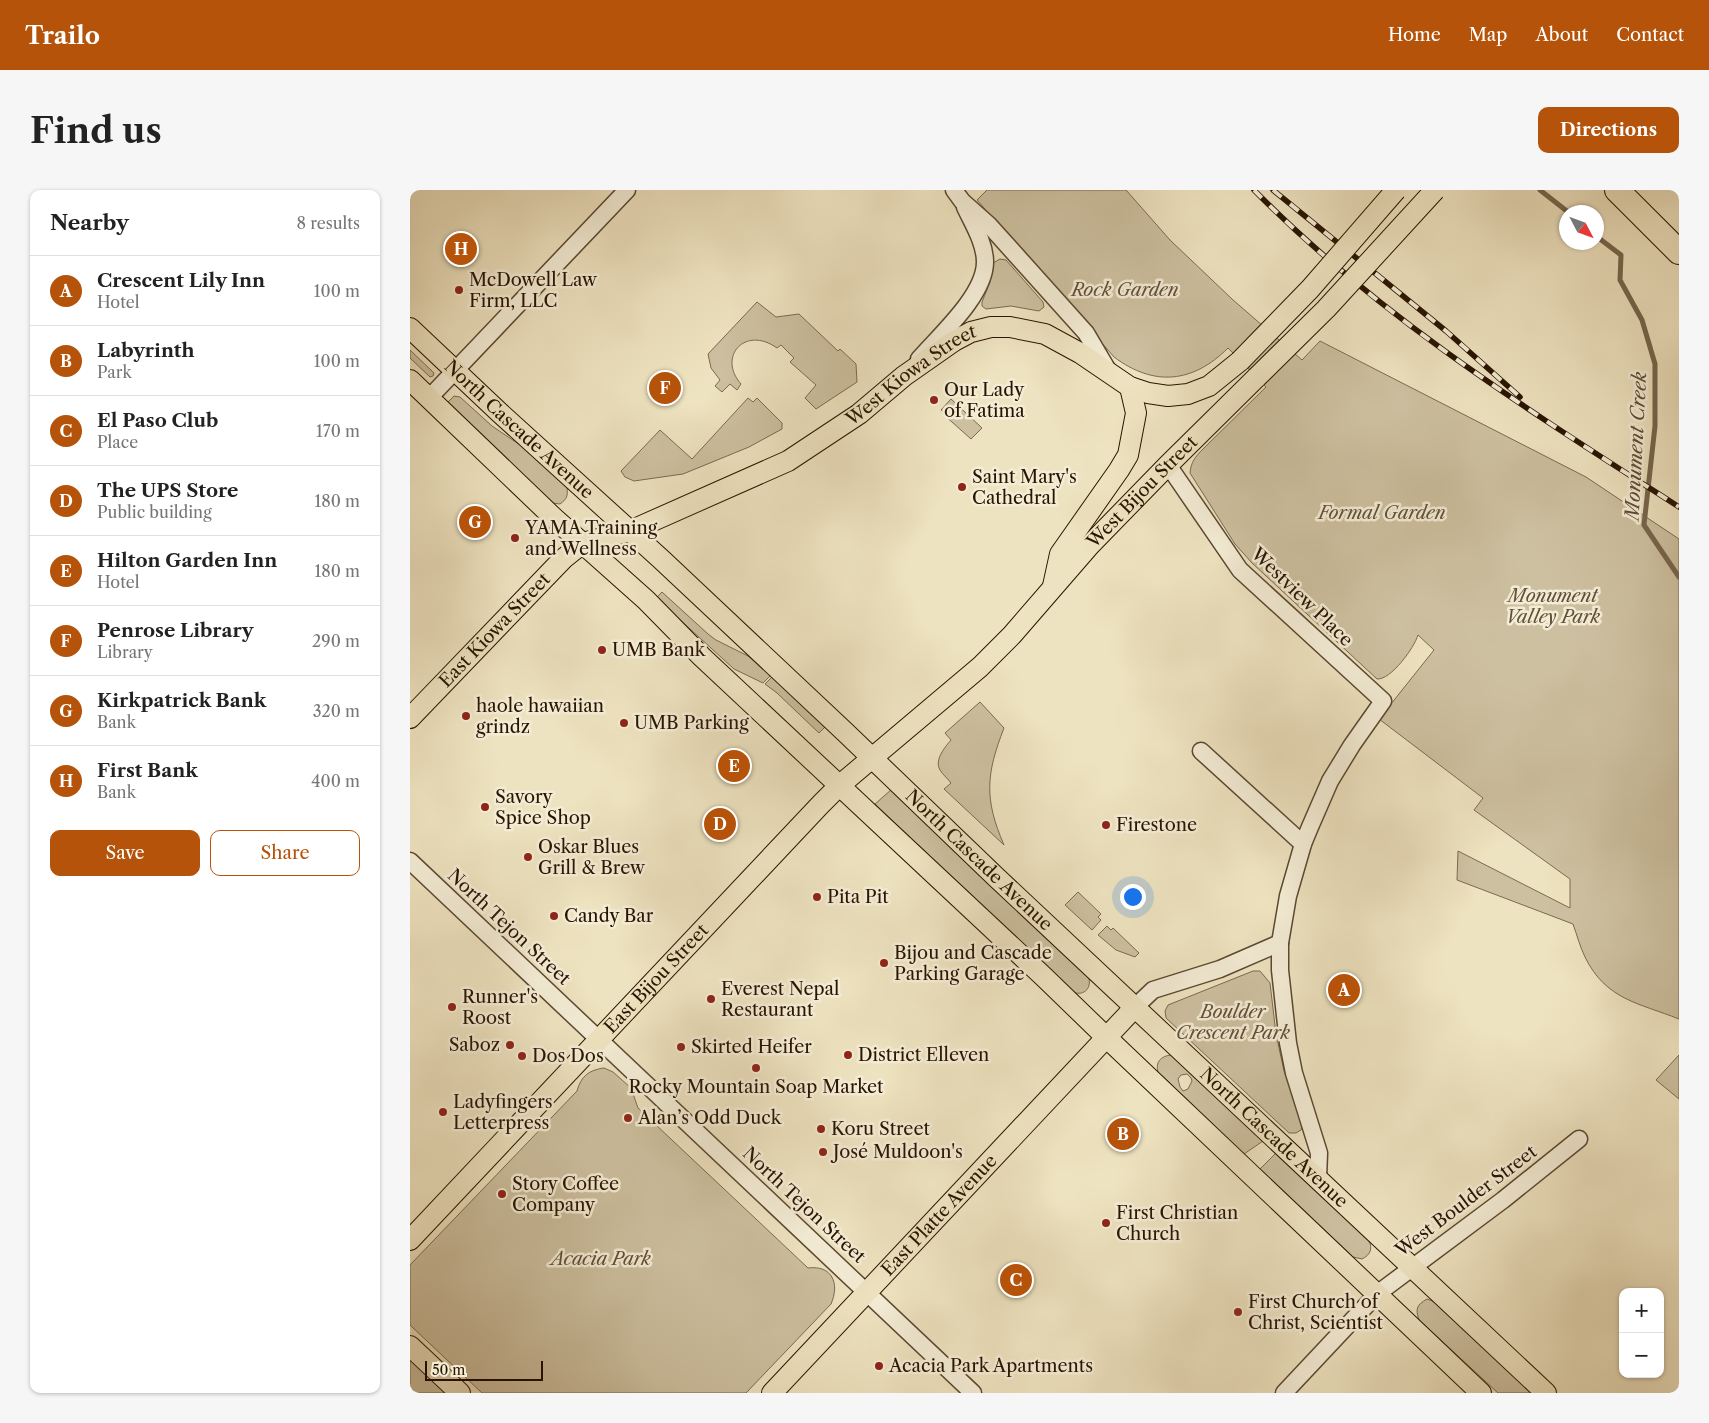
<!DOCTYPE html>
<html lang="en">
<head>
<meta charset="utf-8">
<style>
	body { margin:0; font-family:"Libre Caslon Text",serif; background:#f6f6f6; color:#222 }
	.controls { position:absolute; right:15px; bottom:15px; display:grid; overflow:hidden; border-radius:10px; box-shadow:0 1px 4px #0004 }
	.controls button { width:45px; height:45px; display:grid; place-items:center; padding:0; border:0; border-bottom:1px solid #e0e0e0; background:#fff; color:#222; font:25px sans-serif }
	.compass { position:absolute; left:1149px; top:15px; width:45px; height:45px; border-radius:50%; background:#fff; box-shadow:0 1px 4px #0004; rotate:131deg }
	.scale { position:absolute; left:15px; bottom:12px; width:118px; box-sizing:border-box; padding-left:5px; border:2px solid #291401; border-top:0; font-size:14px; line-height:18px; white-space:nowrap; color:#291401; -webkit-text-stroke:4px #f4edd6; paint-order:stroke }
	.you { position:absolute; left:722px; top:706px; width:18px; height:18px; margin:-12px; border:4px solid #fff; border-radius:50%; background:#1a73e8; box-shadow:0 0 0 8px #1a73e833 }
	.badge { display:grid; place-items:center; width:32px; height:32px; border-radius:50%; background:#b45309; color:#fff; font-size:16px; font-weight:700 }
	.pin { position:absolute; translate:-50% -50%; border:2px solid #fff; box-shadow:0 1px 5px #0006 }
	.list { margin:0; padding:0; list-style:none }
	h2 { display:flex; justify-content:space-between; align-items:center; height:65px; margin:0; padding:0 20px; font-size:21px }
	h2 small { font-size:16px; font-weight:400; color:#767676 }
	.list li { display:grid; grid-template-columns:32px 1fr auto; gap:15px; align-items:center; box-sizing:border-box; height:70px; padding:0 20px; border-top:1px solid #e0e0e0 }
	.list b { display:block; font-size:19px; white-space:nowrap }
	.list p { margin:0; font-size:16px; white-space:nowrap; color:#767676 }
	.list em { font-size:16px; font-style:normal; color:#767676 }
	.actions { display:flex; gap:10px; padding:15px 20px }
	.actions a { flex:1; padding:11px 0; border:1px solid #b45309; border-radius:10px; text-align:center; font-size:18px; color:#b45309 }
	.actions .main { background:#b45309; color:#fff }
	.map { position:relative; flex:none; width:1269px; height:1203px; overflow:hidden; border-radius:10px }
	header { display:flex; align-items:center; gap:30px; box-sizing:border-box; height:70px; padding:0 25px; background:#b45309; color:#fff }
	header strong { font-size:24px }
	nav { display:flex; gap:28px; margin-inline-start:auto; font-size:18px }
	.intro { display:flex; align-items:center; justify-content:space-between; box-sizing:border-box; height:120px; padding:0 30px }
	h1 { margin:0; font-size:35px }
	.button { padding:12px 22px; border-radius:10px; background:#b45309; color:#fff; font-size:18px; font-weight:700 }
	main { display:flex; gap:30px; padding:0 30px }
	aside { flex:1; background:#fff; border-radius:10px; box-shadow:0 1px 4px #0004 }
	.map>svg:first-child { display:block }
</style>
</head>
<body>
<header>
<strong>Trailo</strong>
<nav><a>Home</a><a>Map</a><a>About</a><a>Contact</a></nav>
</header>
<div class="intro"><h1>Find us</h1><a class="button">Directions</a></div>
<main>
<aside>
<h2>Nearby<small>8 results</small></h2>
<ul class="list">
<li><span class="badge">A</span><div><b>Crescent Lily Inn</b><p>Hotel</p></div><em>100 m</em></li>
<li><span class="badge">B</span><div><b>Labyrinth</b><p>Park</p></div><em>100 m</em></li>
<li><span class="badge">C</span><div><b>El Paso Club</b><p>Place</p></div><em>170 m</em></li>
<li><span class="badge">D</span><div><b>The UPS Store</b><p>Public building</p></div><em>180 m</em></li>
<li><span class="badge">E</span><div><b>Hilton Garden Inn</b><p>Hotel</p></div><em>180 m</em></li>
<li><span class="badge">F</span><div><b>Penrose Library</b><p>Library</p></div><em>290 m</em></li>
<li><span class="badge">G</span><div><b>Kirkpatrick Bank</b><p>Bank</p></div><em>320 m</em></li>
<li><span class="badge">H</span><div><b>First Bank</b><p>Bank</p></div><em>400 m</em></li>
</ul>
<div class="actions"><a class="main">Save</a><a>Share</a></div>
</aside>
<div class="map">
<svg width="1269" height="1203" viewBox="0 0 1269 1203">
	<rect width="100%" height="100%" fill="#eee3c0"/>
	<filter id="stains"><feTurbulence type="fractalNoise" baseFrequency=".004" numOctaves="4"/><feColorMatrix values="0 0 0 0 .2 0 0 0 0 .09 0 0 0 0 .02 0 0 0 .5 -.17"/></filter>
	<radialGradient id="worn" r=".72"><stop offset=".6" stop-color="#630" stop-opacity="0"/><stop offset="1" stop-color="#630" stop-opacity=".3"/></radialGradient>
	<g fill="#cdc0a0" stroke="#7b6a50" fill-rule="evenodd">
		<path d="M577 0H716L760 50 822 109 892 170 910 151 1176 287 1269 349V829C1229 813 1196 810 1175 767 1170 757 1167 745 1163 734L1047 690 1048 661 1160 718V689L1064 620 1073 608 969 529 1024 460 1008 445C1004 458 981 490 967 489L842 373 825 354 780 283C781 272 785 267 793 259L856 197 818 158C783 193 744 197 704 167L567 10Z"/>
		<path d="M590 69 596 70 633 112 634 117 629 121 601 116 576 119 572 116V112L580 92 583 73Z"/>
		<path d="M347 112 366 127 389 124 428 161 430 159 446 174 447 192 406 219 395 208 406 195 380 172 384 168 371 155 367 158C335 135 307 167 331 194L327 200 320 194 312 202 305 196 310 190 301 178 298 164Z"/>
		<path d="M0 160 24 183 23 186 20 187 0 168Z"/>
		<path d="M44 206 50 207 82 236 116 259 157 297C158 306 157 309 150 314L142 313 39 216 38 212Z"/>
		<path d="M338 208 343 212 347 208 372 233V239L339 257 273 284 224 291 215 287 211 281 250 240 282 269Z"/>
		<path d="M541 209 572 238 561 249 533 224 534 222 531 220Z"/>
		<path d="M252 402 298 444 306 450 338 466 361 485 353 493 324 479 246 408Z"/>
		<path d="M362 487 414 535 415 537 409 543 367 503 355 494Z"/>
		<path d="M570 512 594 538C576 584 574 609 594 655L534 599 541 593C538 589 533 585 530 580 524 570 535 557 541 550L535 543Z"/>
		<path d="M482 599 678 786C683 797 674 807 663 802L465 614Z"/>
		<path d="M668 702 691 724 688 727 691 730 682 740 655 715Z"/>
		<path d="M697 736 701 740 703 738 729 763 725 767 706 760 688 745Z"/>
		<path d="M843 781H850L860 793 866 844 874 881 893 934 891 940 886 943H879L756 828 755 821 758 815Z"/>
		<path d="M761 865 764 867 853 951 834 964 748 882C745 872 751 866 761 865ZM777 884 781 888 782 891 778 899 773 901 770 897 768 889 771 885Z"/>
		<path d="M1269 865V909L1246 890Z"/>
		<path d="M194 878 203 882 221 898 228 918 398 1078C422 1075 430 1093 421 1114L336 1203H72L0 1135V1075L167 901C171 886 179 880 194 878Z"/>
		<circle cx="713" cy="944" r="17"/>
		<path d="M866 963 959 1051C963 1059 960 1065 952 1069L943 1067 850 979Z"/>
		<path d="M1017 1109 1028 1113 1122 1203H1088L1009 1130C1005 1118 1007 1115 1017 1109Z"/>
		<path d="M0 1168 38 1203H6L0 1197Z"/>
	</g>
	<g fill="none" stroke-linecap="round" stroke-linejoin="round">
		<g stroke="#77664d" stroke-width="5">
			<path d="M1130 0 1158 22"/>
			<path d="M1186 46 1211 65 1210 90 1232 130 1245 174V236L1234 335 1269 387"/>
		</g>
		<defs>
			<g id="minor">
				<path d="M544 0 552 11 579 35 676 143 699 182"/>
				<path d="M509 169C530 145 575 105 575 72 575 53 563 34 555 17"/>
				<path d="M19 208 217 0"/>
				<path d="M758 275 830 380 973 511 942 555 920 591 900 637 893 654 878 706 870 753V780L878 853 884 883 909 963 908 988"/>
				<path d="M791 561 893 654"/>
				<path d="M0 671 563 1203"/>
				<path d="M725 817 743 800 810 779 870 753"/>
				<path d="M874 1203 967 1104 1093 1010 1169 949"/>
			</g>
			<g id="major">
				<path id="s1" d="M0 138 90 223 252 370 435 542 587 688 1136 1203"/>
				<path d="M0 190 144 328 236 410 292 467 634 787 697 848 1071 1203"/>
				<path d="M643 396 650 364 709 280 718 265 726 223 720 197"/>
				<path id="s2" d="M0 528 153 369 173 353 220 341 378 271 449 224 494 186 544 151 561 142 581 137H600L635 144 670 163 720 197 738 203 758 206 778 204 799 196 830 171"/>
				<path id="s3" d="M0 1050 411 614 430 595 570 477 602 445 680 355 758 275 847 187"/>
				<path d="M0 1156 50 1203"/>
				<path id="s4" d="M362 1203 725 817"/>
			</g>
			<path id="highway" d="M1207 0 1269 62"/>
		</defs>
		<use href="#minor" stroke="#5a4831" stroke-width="19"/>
		<use href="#major" stroke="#291401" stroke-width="22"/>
		<use href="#highway" stroke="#291401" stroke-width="26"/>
		<use href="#minor" stroke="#f4edd6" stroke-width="16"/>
		<use href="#major" stroke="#eee3c0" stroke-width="20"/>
		<use href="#highway" stroke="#eee3c0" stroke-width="24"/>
		<defs>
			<g id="rail">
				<path d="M844 0C969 127 1120 221 1269 317"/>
				<path d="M863 0 1036 141 1110 207"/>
			</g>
		</defs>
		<use href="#rail" stroke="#291401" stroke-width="5.5"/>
		<use href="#rail" stroke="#f4edd6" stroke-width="4" stroke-dasharray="11" stroke-linecap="butt"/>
		<defs>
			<g id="major-bridge">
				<path d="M830 171 900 99 986 0"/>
				<path d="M847 187 916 119 1025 0"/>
			</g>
		</defs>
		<use href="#major-bridge" stroke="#291401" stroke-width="22" stroke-linecap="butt"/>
		<use href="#major-bridge" stroke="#eee3c0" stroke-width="20"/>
	</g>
	<g fill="#8f2418" stroke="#f4edd6" stroke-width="2">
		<circle cx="49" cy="100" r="5"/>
		<circle cx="524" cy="210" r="5"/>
		<circle cx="552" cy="297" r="5"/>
		<circle cx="105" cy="348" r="5"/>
		<circle cx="192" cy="460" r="5"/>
		<circle cx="56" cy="526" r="5"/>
		<circle cx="214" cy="533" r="5"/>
		<circle cx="75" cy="617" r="5"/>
		<circle cx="696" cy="635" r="5"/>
		<circle cx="118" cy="667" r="5"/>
		<circle cx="407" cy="707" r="5"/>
		<circle cx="144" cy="726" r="5"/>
		<circle cx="474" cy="773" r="5"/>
		<circle cx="301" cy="809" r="5"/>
		<circle cx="42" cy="817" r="5"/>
		<circle cx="100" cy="855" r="5"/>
		<circle cx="271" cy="857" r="5"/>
		<circle cx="438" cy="865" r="5"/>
		<circle cx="112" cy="866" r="5"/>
		<circle cx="346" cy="878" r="5"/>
		<circle cx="33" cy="922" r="5"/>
		<circle cx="218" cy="928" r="5"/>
		<circle cx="411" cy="939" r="5"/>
		<circle cx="413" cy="962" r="5"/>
		<circle cx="92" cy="1004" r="5"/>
		<circle cx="696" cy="1033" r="5"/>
		<circle cx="828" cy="1122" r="5"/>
		<circle cx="469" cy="1176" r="5"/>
	</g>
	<g text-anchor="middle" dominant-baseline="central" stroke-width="5" stroke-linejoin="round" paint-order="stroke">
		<g font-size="18" fill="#291401" stroke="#f4edd6" text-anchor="start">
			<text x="59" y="90">McDowell Law<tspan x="59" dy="21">Firm, LLC</tspan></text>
			<text x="534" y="200">Our Lady<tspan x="534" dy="21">of Fatima</tspan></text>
			<text x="562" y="287">Saint Mary's<tspan x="562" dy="21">Cathedral</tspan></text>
			<text x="115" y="338">YAMA Training<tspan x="115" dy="21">and Wellness</tspan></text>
			<text x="202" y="460">UMB Bank</text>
			<text x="66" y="516">haole hawaiian<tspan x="66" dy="21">grindz</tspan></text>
			<text x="224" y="533">UMB Parking</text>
			<text x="85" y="607">Savory<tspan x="85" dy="21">Spice Shop</tspan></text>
			<text x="706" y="635">Firestone</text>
			<text x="128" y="657">Oskar Blues<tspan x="128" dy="21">Grill &amp; Brew</tspan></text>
			<text x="417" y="707">Pita Pit</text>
			<text x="154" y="726">Candy Bar</text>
			<text x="484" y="763">Bijou and Cascade<tspan x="484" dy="21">Parking Garage</tspan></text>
			<text x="311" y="799">Everest Nepal<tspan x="311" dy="21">Restaurant</tspan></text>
			<text x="52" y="807">Runner's<tspan x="52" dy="21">Roost</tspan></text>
			<text x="90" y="855" text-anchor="end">Saboz</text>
			<text x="281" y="857">Skirted Heifer</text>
			<text x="448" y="865">District Elleven</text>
			<text x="122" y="866">Dos Dos</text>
			<text x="346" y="897" text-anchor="middle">Rocky Mountain Soap Market</text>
			<text x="43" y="912">Ladyfingers<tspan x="43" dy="21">Letterpress</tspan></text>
			<text x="228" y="928">Alan’s Odd Duck</text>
			<text x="421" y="939">Koru Street</text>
			<text x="423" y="962">José Muldoon's</text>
			<text x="102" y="994">Story Coffee<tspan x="102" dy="21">Company</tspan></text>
			<text x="706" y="1023">First Christian<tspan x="706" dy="21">Church</tspan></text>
			<text x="838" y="1112">First Church of<tspan x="838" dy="21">Christ, Scientist</tspan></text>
			<text x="479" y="1176">Acacia Park Apartments</text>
		</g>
		<g font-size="18" font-style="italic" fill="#625039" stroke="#f4edd6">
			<text x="715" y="100">Rock Garden</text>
			<text x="972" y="323">Formal Garden</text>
			<text x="1143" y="406">Monument<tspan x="1143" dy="21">Valley Park</tspan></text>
			<text x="823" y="822">Boulder<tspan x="823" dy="21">Crescent Park</tspan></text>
			<text x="191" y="1069">Acacia Park</text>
		</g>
		<g font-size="18" fill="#291401" stroke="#f4edd6">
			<text stroke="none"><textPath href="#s2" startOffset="618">West Kiowa Street</textPath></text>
			<text stroke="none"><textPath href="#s1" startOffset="149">North Cascade Avenue</textPath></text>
			<text stroke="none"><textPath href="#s3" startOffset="1048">West Bijou Street</textPath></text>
			<text transform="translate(892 407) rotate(44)">Westview Place</text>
			<text stroke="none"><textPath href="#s2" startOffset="122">East Kiowa Street</textPath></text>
			<text stroke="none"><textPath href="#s1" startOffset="779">North Cascade Avenue</textPath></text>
			<text transform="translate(99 737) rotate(43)">North Tejon Street</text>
			<text stroke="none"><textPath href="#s3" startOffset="359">East Bijou Street</textPath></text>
			<text stroke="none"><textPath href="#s1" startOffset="1184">North Cascade Avenue</textPath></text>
			<text transform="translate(1056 1011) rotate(-37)">West Boulder Street</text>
			<text transform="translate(394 1015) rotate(43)">North Tejon Street</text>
			<text stroke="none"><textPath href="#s4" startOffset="244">East Platte Avenue</textPath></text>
		</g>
		<g font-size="19" font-style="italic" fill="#5d4b33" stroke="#f4edd6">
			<text transform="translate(1226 256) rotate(-87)">Monument Creek</text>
		</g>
	</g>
	<rect width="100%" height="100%" filter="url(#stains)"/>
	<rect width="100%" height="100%" fill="url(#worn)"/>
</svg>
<div class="controls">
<button>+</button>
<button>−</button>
</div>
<svg class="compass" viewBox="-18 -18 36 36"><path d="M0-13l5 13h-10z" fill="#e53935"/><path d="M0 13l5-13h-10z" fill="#767676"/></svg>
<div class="scale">50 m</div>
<div class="you"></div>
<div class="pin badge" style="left:934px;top:800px">A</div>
<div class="pin badge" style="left:713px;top:944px">B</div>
<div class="pin badge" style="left:606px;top:1090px">C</div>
<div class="pin badge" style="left:310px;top:634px">D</div>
<div class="pin badge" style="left:324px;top:576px">E</div>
<div class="pin badge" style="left:255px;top:198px">F</div>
<div class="pin badge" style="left:65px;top:332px">G</div>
<div class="pin badge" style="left:51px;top:59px">H</div>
</div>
</main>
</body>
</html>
